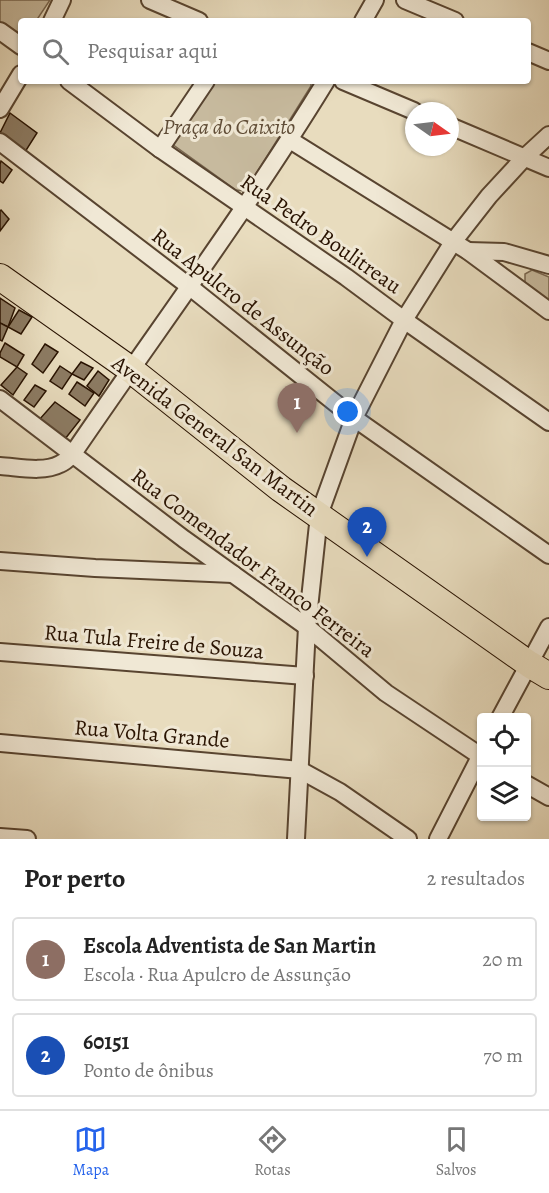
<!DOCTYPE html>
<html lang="pt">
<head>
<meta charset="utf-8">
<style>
	body { margin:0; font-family:Alegreya,serif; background:#f2f2f2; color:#222 }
	.controls { position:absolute; right:18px; bottom:18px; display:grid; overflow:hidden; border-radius:6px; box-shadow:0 2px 4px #0004 }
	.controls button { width:54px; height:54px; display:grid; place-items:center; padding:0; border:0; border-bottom:2px solid #e0e0e0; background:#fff; color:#222; font:30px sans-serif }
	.compass { position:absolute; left:405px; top:102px; width:54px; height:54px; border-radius:50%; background:#fff; box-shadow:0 2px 4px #0004; rotate:104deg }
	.you { position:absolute; left:348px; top:412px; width:21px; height:21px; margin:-15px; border:4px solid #fff; border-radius:50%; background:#1a73e8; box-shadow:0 0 0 9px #1a73e833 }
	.badge { display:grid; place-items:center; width:39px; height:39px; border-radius:50%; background:#2563eb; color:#fff; font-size:20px; font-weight:700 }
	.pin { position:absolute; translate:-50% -50px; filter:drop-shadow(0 2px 3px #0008) }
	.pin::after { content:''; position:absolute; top:32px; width:21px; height:18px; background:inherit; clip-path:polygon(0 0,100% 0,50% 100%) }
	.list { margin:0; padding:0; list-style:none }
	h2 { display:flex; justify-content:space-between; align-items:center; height:78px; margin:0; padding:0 24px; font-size:26px }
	h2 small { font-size:20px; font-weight:400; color:#767676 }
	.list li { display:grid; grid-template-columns:39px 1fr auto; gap:18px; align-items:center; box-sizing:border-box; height:84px; margin:0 12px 12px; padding:0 12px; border:2px solid #e0e0e0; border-radius:6px }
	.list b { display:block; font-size:22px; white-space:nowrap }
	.list p { margin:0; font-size:20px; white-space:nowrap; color:#767676 }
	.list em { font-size:20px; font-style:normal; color:#767676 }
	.icon { flex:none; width:33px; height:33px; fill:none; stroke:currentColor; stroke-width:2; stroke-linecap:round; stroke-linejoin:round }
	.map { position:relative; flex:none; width:549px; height:839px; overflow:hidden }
	.search { position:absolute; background:#fff; box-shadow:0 2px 4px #0004; left:18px; right:18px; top:18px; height:66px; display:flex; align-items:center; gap:15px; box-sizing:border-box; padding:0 21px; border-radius:6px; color:#767676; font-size:22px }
	.sheet { height:270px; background:#fff }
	nav { display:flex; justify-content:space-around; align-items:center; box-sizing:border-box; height:84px; border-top:2px solid #e0e0e0; background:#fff; font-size:16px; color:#767676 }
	nav a { display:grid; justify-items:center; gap:3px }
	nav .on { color:#2563eb }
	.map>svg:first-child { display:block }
</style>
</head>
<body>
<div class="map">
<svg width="549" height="839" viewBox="0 0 549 839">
	<rect width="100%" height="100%" fill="#e8dcbe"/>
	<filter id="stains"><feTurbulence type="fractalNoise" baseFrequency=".00333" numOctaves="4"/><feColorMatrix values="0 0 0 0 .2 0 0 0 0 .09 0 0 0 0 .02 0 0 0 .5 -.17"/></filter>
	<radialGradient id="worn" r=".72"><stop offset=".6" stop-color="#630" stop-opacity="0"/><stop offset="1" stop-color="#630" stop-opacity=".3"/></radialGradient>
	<g fill="#c7ba9e" stroke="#78664f" stroke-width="1.5">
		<path d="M0 0H50L36 21H21V36L0 22Z"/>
		<path d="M202 81H311V86L247 188 243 191 236 190 172 144Z"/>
		<path d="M532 270 549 277V301L525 282V274Z"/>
	</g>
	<g fill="#8c7b63" stroke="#281200" stroke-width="1.5">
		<path d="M10 113 37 133 25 152 0 133Z"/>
		<path d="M1 161 12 170 3 183 0 181V164Z"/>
		<path d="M1 210 9 219 0 231V211Z"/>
		<path d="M0 298 15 308 8 327 0 323Z"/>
		<path d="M19 310 32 317 21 334 8 327Z"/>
		<path d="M0 323 8 327 2 341 0 340Z"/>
		<path d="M5 343 24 355 17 367 0 357V353Z"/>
		<path d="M45 344 58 352 43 373 32 364Z"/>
		<path d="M81 362 93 368 84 380 72 374Z"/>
		<path d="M60 366 72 374 62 389 50 381Z"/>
		<path d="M17 367 27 374 13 395 1 385Z"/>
		<path d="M98 371 109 380 99 396 87 386Z"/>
		<path d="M77 382 94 393 85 406 69 394Z"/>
		<path d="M35 385 46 391 34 407 24 400Z"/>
		<path d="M55 402 80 420 65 439 38 421Z"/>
	</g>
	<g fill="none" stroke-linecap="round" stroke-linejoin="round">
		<defs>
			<g id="minor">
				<path d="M150 0 199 21"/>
				<path d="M405 0 455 21"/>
				<path d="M52 21 62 0"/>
				<path d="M363 21 375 0"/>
				<path d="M0 31 21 46"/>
				<path d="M528 52 549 61"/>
				<path d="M69 81 160 149 346 277 404 320 549 422"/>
				<path d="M343 81 414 111"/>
				<path d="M0 109 21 74"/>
				<path d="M450 126 549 168"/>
				<path d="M290 140 468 251 549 311"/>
				<path d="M0 142 190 287 354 418 549 555"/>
				<path d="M160 149 206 81"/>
				<path d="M468 251 504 252 549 265"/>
				<path d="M0 399 184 539 307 627 386 693 482 757"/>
				<path d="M0 466C18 467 43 473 60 464 65 462 69 458 72 455 157 330 247 210 326 81"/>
				<path d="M0 561 95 568 233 574"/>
				<path d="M0 652 305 676"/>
				<path d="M500 718 549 627"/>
				<path d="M0 743 300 770 340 792 408 839"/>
				<path d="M526 784 549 797"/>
				<path d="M0 837 27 839"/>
				<path d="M296 839 307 627 319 515 354 418 404 320 453 242 489 196 524 158 549 135"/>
				<path d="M438 839 482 753"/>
			</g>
			<path id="primary" d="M0 277 130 369 281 489 529 664 549 676"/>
		</defs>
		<use href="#minor" stroke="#584430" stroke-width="20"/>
		<use href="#primary" stroke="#281200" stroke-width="28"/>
		<use href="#minor" stroke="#f0e8d5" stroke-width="16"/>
		<use href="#primary" stroke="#e8dcbe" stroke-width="26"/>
	</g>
	<g text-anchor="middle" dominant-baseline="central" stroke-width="6" stroke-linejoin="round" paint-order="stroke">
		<g font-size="22" font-style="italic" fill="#604d37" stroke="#f0e8d5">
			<text x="229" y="127">Praça do Caixito</text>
		</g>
		<g font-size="22" fill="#281200" stroke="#f0e8d5">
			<text transform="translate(321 234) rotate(35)">Rua Pedro Boulitreau</text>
			<text transform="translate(243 302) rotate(38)">Rua Apulcro de Assunção</text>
			<text transform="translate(215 436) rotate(37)">Avenida General San Martin</text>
			<text transform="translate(253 563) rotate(37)">Rua Comendador Franco Ferreira</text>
			<text transform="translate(154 642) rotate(5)">Rua Tula Freire de Souza</text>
			<text transform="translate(152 734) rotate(5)">Rua Volta Grande</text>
		</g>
	</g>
	<rect width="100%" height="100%" filter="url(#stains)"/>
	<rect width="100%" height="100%" fill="url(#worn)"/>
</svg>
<div class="controls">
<button><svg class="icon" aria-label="locate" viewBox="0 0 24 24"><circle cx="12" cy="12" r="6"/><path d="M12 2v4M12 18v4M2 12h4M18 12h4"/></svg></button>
<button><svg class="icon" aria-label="layers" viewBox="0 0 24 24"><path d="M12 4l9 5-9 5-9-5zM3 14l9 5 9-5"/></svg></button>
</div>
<svg class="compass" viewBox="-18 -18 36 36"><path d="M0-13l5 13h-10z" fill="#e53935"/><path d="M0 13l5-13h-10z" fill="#767676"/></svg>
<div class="you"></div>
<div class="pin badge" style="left:297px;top:433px;background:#8d6e63">1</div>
<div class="pin badge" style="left:367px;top:557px;background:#1a4fb4">2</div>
<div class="search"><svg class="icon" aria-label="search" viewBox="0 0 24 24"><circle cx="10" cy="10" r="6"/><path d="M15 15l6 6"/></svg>Pesquisar aqui</div>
</div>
<section class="sheet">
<h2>Por perto<small>2 resultados</small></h2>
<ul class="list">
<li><span class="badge" style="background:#8d6e63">1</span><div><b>Escola Adventista de San Martin</b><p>Escola · Rua Apulcro de Assunção</p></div><em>20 m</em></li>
<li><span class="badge" style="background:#1a4fb4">2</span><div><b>60151</b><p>Ponto de ônibus</p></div><em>70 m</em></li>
</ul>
</section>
<nav>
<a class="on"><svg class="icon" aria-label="map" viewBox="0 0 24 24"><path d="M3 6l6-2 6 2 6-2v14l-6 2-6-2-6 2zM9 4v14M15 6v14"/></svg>Mapa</a>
<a><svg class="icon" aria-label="directions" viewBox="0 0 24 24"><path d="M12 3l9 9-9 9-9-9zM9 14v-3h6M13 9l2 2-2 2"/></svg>Rotas</a>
<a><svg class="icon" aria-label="saved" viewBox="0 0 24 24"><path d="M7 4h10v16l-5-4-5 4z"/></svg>Salvos</a>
</nav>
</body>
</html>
